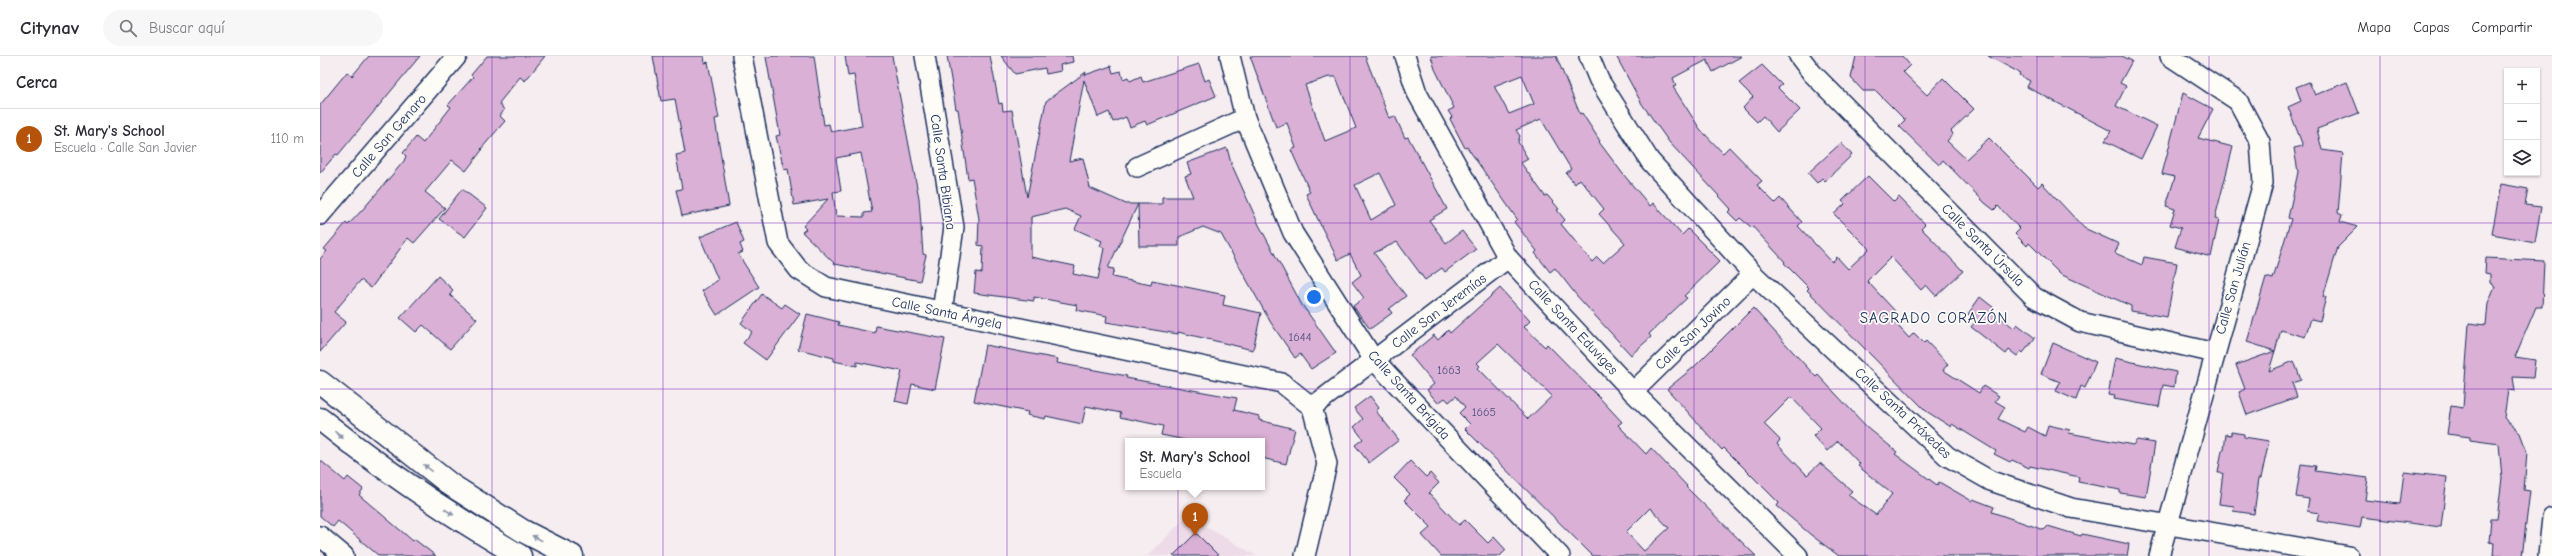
<!DOCTYPE html>
<html lang="es">
<head>
<meta charset="utf-8">
<style>
	body { margin:0; font-family:"Comic Neue",sans-serif; background:#f7f7f7; color:#2b2b33 }
	.controls { position:absolute; right:12px; top:12px; display:grid; overflow:hidden; border-radius:0px; box-shadow:0 1px 3px #0004 }
	.controls button { width:36px; height:36px; display:grid; place-items:center; padding:0; border:0; border-bottom:1px solid #e1e1e2; background:#fff; color:#2b2b33; font:20px sans-serif }
	.you { position:absolute; left:994px; top:241px; width:14px; height:14px; margin:-10px; border:3px solid #fff; border-radius:50%; background:#1a73e8; box-shadow:0 0 0 6px #1a73e833 }
	.badge { display:grid; place-items:center; width:26px; height:26px; border-radius:50%; background:#b45309; color:#fff; font-size:13px; font-weight:700 }
	.pin { position:absolute; translate:-50% -33px; filter:drop-shadow(0 1px 2px #0008) }
	.pin::after { content:''; position:absolute; top:21px; width:14px; height:12px; background:inherit; clip-path:polygon(0 0,100% 0,50% 100%) }
	.popup { position:absolute; left:805px; top:382px; width:140px; height:52px; box-sizing:border-box; display:grid; place-content:center; border-radius:0px; background:#fff; filter:drop-shadow(0 1px 3px #0005); font-size:13px; white-space:nowrap; color:#7c7c81 }
	.popup b { font-size:15px; color:#2b2b33 }
	.popup::after { content:''; position:absolute; left:50%; top:100%; margin-left:-8px; border:8px solid transparent; border-top-color:#fff }
	.list { margin:0; padding:0; list-style:none }
	h2 { display:flex; justify-content:space-between; align-items:center; height:52px; margin:0; padding:0 16px; font-size:17px }
	h2 small { font-size:13px; font-weight:400; color:#7c7c81 }
	.list li { display:grid; grid-template-columns:26px 1fr auto; gap:12px; align-items:center; box-sizing:border-box; height:60px; padding:0 16px; border-top:1px solid #e1e1e2 }
	.list b { display:block; font-size:15px; white-space:nowrap }
	.list p { margin:0; font-size:13px; white-space:nowrap; color:#7c7c81 }
	.list em { font-size:13px; font-style:normal; color:#7c7c81 }
	.icon { flex:none; width:22px; height:22px; fill:none; stroke:currentColor; stroke-width:2; stroke-linecap:round; stroke-linejoin:round }
	.map { position:relative; flex:none; width:2232px; height:500px; overflow:hidden }
	header { display:flex; align-items:center; gap:24px; box-sizing:border-box; height:56px; padding:0 20px; background:#fff; border-bottom:1px solid #e1e1e2 }
	header strong { font-size:19px }
	nav { display:flex; gap:22px; margin-inline-start:auto; font-size:14px }
	.search { width:280px; height:36px; background:#f7f7f7; display:flex; align-items:center; gap:10px; box-sizing:border-box; padding:0 14px; border-radius:22px; color:#7c7c81; font-size:15px }
	main { display:flex }
	aside { flex:1; background:#fff }
	.map>svg:first-child { display:block }
</style>
</head>
<body>
<header>
<strong>Citynav</strong>
<div class="search"><svg class="icon" aria-label="search" viewBox="0 0 24 24"><circle cx="10" cy="10" r="6"/><path d="M15 15l6 6"/></svg>Buscar aquí</div>
<nav><a>Mapa</a><a>Capas</a><a>Compartir</a></nav>
</header>
<main>
<aside>
<h2>Cerca<small></small></h2>
<ul class="list">
<li><span class="badge">1</span><div><b>St. Mary's School</b><p>Escuela · Calle San Javier</p></div><em>110 m</em></li>
</ul>
</aside>
<div class="map">
<svg width="2232" height="500" viewBox="0 0 2232 500">
	<rect width="100%" height="100%" fill="#f6edf0"/>
	<filter id="ink" filterUnits="userSpaceOnUse"><feTurbulence type="fractalNoise" baseFrequency=".025" numOctaves="2"/><feDisplacementMap in="SourceGraphic" scale="8" xChannelSelector="R" yChannelSelector="G"/><feConvolveMatrix kernelMatrix="1 2 1 2 8 2 1 2 1" color-interpolation-filters="sRGB"/></filter>
	<g filter="url(#ink)">
		<path fill="#eedbe8" d="M867 460 937 500H828Z"/>
		<g fill="#dab0d6" stroke="#1b2f5e" fill-rule="evenodd">
			<path d="M49 0H100L18 99 16 98 0 117V49L27 16 32 20Z"/>
			<path d="M167 0H225L205 25 200 21 179 47 184 54 180 60 185 65 161 93 162 94 146 115 132 104 105 136 125 152 94 187 88 182 51 232 41 224 14 256 26 266 0 296V203L7 195 4 193 26 167 28 169 44 152 84 105 86 100 83 97 96 81 103 87 131 51 128 49 153 21 151 19Z"/>
			<path d="M333 0H384L385 7 388 6 399 62 395 63 409 150 362 160 356 134 362 133 356 99 365 97 355 43 341 45Z"/>
			<path d="M454 0H494L504 69 509 68 511 76 542 70 534 19 528 20 525 0H572L599 142 603 198 606 199 600 225 515 208 482 176 486 173 483 170 508 143 474 149 468 113 464 114 456 80 460 79 446 1ZM541 97 552 156 544 157V161L516 160 513 136 521 135 516 102Z"/>
			<path d="M627 0H670L679 48 682 47 683 55 692 54 707 141 726 45 766 16 765 19 791 10 793 17 801 15 803 23 808 21 810 25 821 20 823 26 879 8 885 25 889 23 896 40 827 69 825 65 810 71 806 61 793 66 789 56 778 61 764 24 749 105 763 102 770 132 806 148H818L788 212 794 213 792 221 831 229 832 224 905 239 903 249 941 257 933 294 858 276V278L786 266 787 260 756 254 757 249 714 241V245L654 237 656 216 662 217 663 190 658 189 659 163 652 122 648 123 638 53H636ZM745 153 761 160 755 173 782 185 780 190 784 192 778 223 753 218 755 210 711 201V161Z"/>
			<path d="M681 0H752L753 6 740 9 741 15 726 18 725 12 695 18Z"/>
			<path d="M930 0H1045L1069 62 1075 60 1085 82 1088 81 1127 153 1109 164 1126 187 1142 175 1156 193 1125 216 1122 212 1105 224 1077 186 1054 197 1086 240 1069 253 1072 257 1050 273 1033 250 1044 242 1032 226 1041 219 1030 198 1018 204 1000 168 986 138 990 136 971 94 976 92 967 67 956 71ZM1009 21H1016L1036 72 1005 85 985 29ZM1060 117 1076 149 1051 164 1035 129Z"/>
			<path d="M1111 0H1236L1260 58 1262 57 1280 85 1279 86 1303 118 1330 150 1333 147 1362 179 1368 173 1400 205 1364 240 1367 242 1329 278 1331 281 1311 299 1257 240 1235 212 1230 216 1215 197 1217 195 1194 166 1197 163 1147 91 1145 92 1130 63 1132 61 1128 55 1134 52 1115 13ZM1202 19 1214 48 1189 58 1174 30ZM1221 63 1251 113 1246 117 1255 128 1260 123 1284 153 1279 158 1305 187 1283 207 1277 201 1272 206 1241 168 1245 164 1237 154 1239 153 1227 139 1225 140 1201 107 1208 103 1198 86 1200 80 1196 74Z"/>
			<path d="M1296 0H1422L1393 16 1387 4 1353 22 1356 30 1353 31 1380 73 1403 97 1409 91 1442 125 1437 129 1455 147 1460 142 1482 166 1478 170 1512 206 1517 201 1528 213 1549 193 1514 158 1525 148 1522 145 1548 120 1574 146 1579 141 1605 168 1601 172 1643 215 1616 240 1606 229 1601 234 1571 201 1547 225 1575 255 1569 260 1589 282 1594 277 1604 287 1606 285 1628 308 1623 314 1659 337 1663 330 1679 340 1675 345 1685 351 1678 363 1705 376 1708 371 1725 380 1728 369 1750 374 1749 377 1813 389 1817 384 1835 387 1826 441 1800 437V434L1758 426 1759 421 1710 410 1709 412 1692 404 1690 406 1674 398 1676 395 1632 368 1631 371 1606 355 1487 234 1489 232 1464 207 1465 206 1432 170 1431 171 1420 162 1417 165 1408 156 1411 153 1349 86 1322 48Z"/>
			<path d="M1536 0H1582L1590 9 1583 16 1607 39 1623 22 1654 53 1631 75 1633 78 1627 85 1646 103 1669 82 1718 131 1722 127 1764 172 1799 188 1795 197 1822 209 1824 201 1857 207 1847 261 1811 255V250L1740 218 1709 187 1707 190 1695 178 1700 173 1678 150 1674 154 1665 147 1623 104 1619 109 1579 70 1585 64 1556 35H1543L1531 22Z"/>
			<path d="M1668 0H1802L1812 5 1800 27 1806 30 1796 50 1837 70 1821 103 1785 85 1791 75 1707 31 1710 25 1699 19 1700 17Z"/>
			<path d="M1442 9 1462 29 1458 32 1480 54 1457 76 1443 60 1437 66 1423 52 1433 41 1419 27Z"/>
			<path d="M1989 26 1995 39 2027 26 2039 57 1997 73 2002 94 2023 97 2018 157 2022 159 2020 166 2038 171 2018 191 2003 241H2006L2000 265 1991 263 1985 281 1961 274 1955 295 1927 286 1946 221 1953 223 1971 163 1968 162 1978 116 1974 92 1983 90 1968 51 1981 45 1976 31Z"/>
			<path d="M1863 37 1893 53 1878 82 1913 91 1895 162 1899 163 1891 201 1855 191 1861 172 1850 169 1855 153 1846 150 1855 121 1842 118Z"/>
			<path d="M1521 87 1532 99 1505 125 1502 122 1497 127 1488 117Z"/>
			<path d="M907 92 911 107 939 169 981 247 1016 297 991 313 980 298 975 302 951 267 901 178 883 171 859 181V190H819L818 148H842V141H873L865 120 871 118 867 107Z"/>
			<path d="M2181 128 2208 133 2205 149 2221 151 2215 186 2172 178Z"/>
			<path d="M142 133 167 152 145 181 119 163Z"/>
			<path d="M416 166 424 186 420 188 423 196 418 198 439 231 397 259 382 235 398 224 380 181Z"/>
			<path d="M2166 202 2224 205 2222 251H2216L2195 301 2215 304 2213 322 2193 321 2195 335 2188 334 2184 362 2200 377 2207 396 2204 434 2210 435 2202 500H2173L2174 487 2169 486 2171 463H2177L2182 422 2179 388 2150 384V381L2127 378 2131 350 2143 352 2149 267 2166 269 2168 247 2175 230 2170 227V218L2165 217Z"/>
			<path d="M118 220 133 234 130 239 157 263 130 293 103 269 96 276 80 262Z"/>
			<path d="M1180 232 1210 265 1204 271 1225 291 1227 288 1278 340 1302 366 1298 369 1326 398 1331 392 1367 430 1366 431 1436 500H1273L1145 373 1150 368 1139 357 1145 351 1136 340 1129 346 1125 342 1118 347 1107 334 1114 328 1090 299 1114 279 1118 284 1128 274 1130 277ZM1178 288 1232 340 1208 363 1158 312 1160 310 1157 307ZM1330 452 1349 472 1324 495 1306 476Z"/>
			<path d="M442 238 462 252 465 248 480 258 446 304 423 287 432 276 421 267Z"/>
			<path d="M1660 241 1674 252 1672 255 1694 272 1697 268 1715 282 1703 297 1701 295 1697 300 1689 294 1686 298 1651 271 1656 265 1648 258Z"/>
			<path d="M1433 252 1496 321 1498 319 1546 370 1577 396 1575 398 1617 429 1619 426 1652 445 1653 443 1674 451 1672 456 1724 474 1728 470 1761 480 1762 478 1809 488 1807 500H1519L1491 479 1457 450 1459 447 1404 392 1402 394 1347 333 1374 311ZM1471 341 1501 372 1493 380 1507 395 1518 385 1540 408 1538 410 1572 438 1556 459 1528 439 1532 435 1500 407 1487 419 1457 388 1460 384 1444 368Z"/>
			<path d="M487 258 519 266 518 269 555 277 556 270 625 283 615 333 592 328 588 348 575 345 582 315 537 306V310L514 305V302L478 293Z"/>
			<path d="M1733 287 1776 306 1765 332 1761 330 1756 344 1736 335 1740 326 1721 318Z"/>
			<path d="M665 289 738 303 737 307 807 320 806 322 917 342 914 354 939 360V364L975 373 966 408 942 402V385H870L841 379 843 370 800 361 801 357 766 350 762 368 726 360 725 363 707 359 708 356 654 345Z"/>
			<path d="M1955 295 1949 315 1974 305 1981 324 1972 327 1977 341 1927 359 1919 336 1925 333 1916 309Z"/>
			<path d="M1795 302 1856 316 1854 331 1843 329 1839 351 1794 343 1795 340 1788 339Z"/>
			<path d="M1050 340 1059 352 1056 355 1079 384 1049 407 1035 389 1043 383 1034 371 1043 363 1034 352Z"/>
			<path d="M1911 376 1924 378V381L1949 385 1941 422H1939L1934 458 1913 455 1914 450 1899 448 1903 417H1898L1902 394H1904L1906 378 1911 379Z"/>
			<path d="M0 404 25 425 28 421 43 433 39 439 93 485 94 483 116 500H59L18 465 13 471 0 460Z"/>
			<path d="M1090 405 1106 421 1110 417 1119 427 1109 437 1139 469 1145 464 1168 487 1174 481 1186 494 1180 500H1121L1102 479 1111 471 1084 444 1090 438 1074 422Z"/>
			<path d="M1981 408 1996 410 1995 415 2048 422 2045 444 2080 448 2084 416 2127 421 2121 471 2042 461 2040 472 1997 465 1999 457 1987 455 1989 443 1976 441Z"/>
			<path d="M876 477 899 500H853Z"/>
		</g>
		<g fill="none" stroke-linecap="round" stroke-linejoin="round">
			<defs>
				<g id="street">
					<path d="M422 0 458 187 479 214 506 231 962 327 992 351"/>
					<path d="M605 0 634 171 622 256"/>
					<path d="M910 0 925 62 973 177 1054 304 1240 500"/>
					<path d="M1085 0 1097 37 1188 202 1313 336 1478 500"/>
					<path d="M1269 0 1279 24 1330 105 1433 218 1627 400 1671 425 1751 452 2029 500"/>
					<path d="M1479 0 1492 17 1714 241 1760 266 1895 297"/>
					<path d="M817 111 925 62"/>
					<path d="M0 159 137 0"/>
					<path d="M1313 336 1433 218"/>
					<path d="M992 351 1188 202"/>
					<path d="M0 480 24 500"/>
					<path d="M985 500 1007 408 992 351"/>
					<path d="M1839 500 1943 127 1940 86 1918 45 1850 0"/>
					<path d="M2228 500 2232 462"/>
				</g>
				<g id="secondary">
					<path d="M0 326 131 429 203 475 252 500"/>
					<path d="M0 363C63 414 130 459 200 500"/>
				</g>
			</defs>
			<use href="#street" stroke="#1b2f5e" stroke-width="22"/>
			<use href="#secondary" stroke="#1b2f5e" stroke-width="25"/>
			<use href="#street" stroke="#fdfcf7" stroke-width="19"/>
			<use href="#secondary" stroke="#fdfcf7" stroke-width="22"/>
		</g>
		<defs><path id="oneway-solid" d="M-6-.8H1V-3.2L6.5 0L1 3.2V.8H-6Z"/></defs>
		<g fill="#8c96aa">
			<use href="#oneway-solid" transform="translate(19 379) rotate(39)"/>
			<use href="#oneway-solid" transform="translate(108 412) rotate(-142)"/>
			<use href="#oneway-solid" transform="translate(129 456) rotate(33)"/>
			<use href="#oneway-solid" transform="translate(217 482) rotate(-153)"/>
		</g>
	</g>
	<path fill="none" stroke="#7b2cbf" stroke-width="1" stroke-opacity="0.55" d="M172 0V500M343 0V500M515 0V500M687 0V500M858 0V500M1030 0V500M1202 0V500M1374 0V500M1545 0V500M1717 0V500M1889 0V500M2060 0V500M0 167H2232M0 333H2232"/>
	<g text-anchor="middle" dominant-baseline="central" stroke-width="3.5" stroke-linejoin="round" paint-order="stroke">
		<g font-size="12" fill="#4b4f7c">
			<text x="980" y="281">1644</text>
			<text x="1129" y="314">1663</text>
			<text x="1164" y="356">1665</text>
		</g>
		<g font-size="14" fill="#1b2f5e" stroke="#fdfcf7">
			<text transform="translate(69 80) rotate(-49)">Calle San Genaro</text>
			<text transform="translate(623 116) rotate(82)">Calle Santa Bibiana</text>
			<text transform="translate(1663 189) rotate(45)">Calle Santa Úrsula</text>
			<text transform="translate(1913 232) rotate(-74)">Calle San Julián</text>
			<text transform="translate(1119 255) rotate(-37)">Calle San Jeremías</text>
			<text transform="translate(627 257) rotate(12)">Calle Santa Ángela</text>
			<text transform="translate(1253 271) rotate(47)">Calle Santa Eduviges</text>
			<text transform="translate(1373 277) rotate(-44)">Calle San Jovino</text>
			<text transform="translate(1089 339) rotate(48)">Calle Santa Brígida</text>
			<text transform="translate(1583 357) rotate(43)">Calle Santa Práxedes</text>
		</g>
		<g font-size="15" letter-spacing="1" fill="#1b2f5e" stroke="#fdfcf7">
			<text x="1614" y="262">SAGRADO CORAZÓN</text>
		</g>
	</g>
</svg>
<div class="controls">
<button>+</button>
<button>−</button>
<button><svg class="icon" aria-label="layers" viewBox="0 0 24 24"><path d="M12 4l9 5-9 5-9-5zM3 14l9 5 9-5"/></svg></button>
</div>
<div class="you"></div>
<div class="pin badge" style="left:875px;top:480px">1</div>
<div class="popup"><b>St. Mary's School</b>Escuela</div>
</div>
</main>
</body>
</html>
